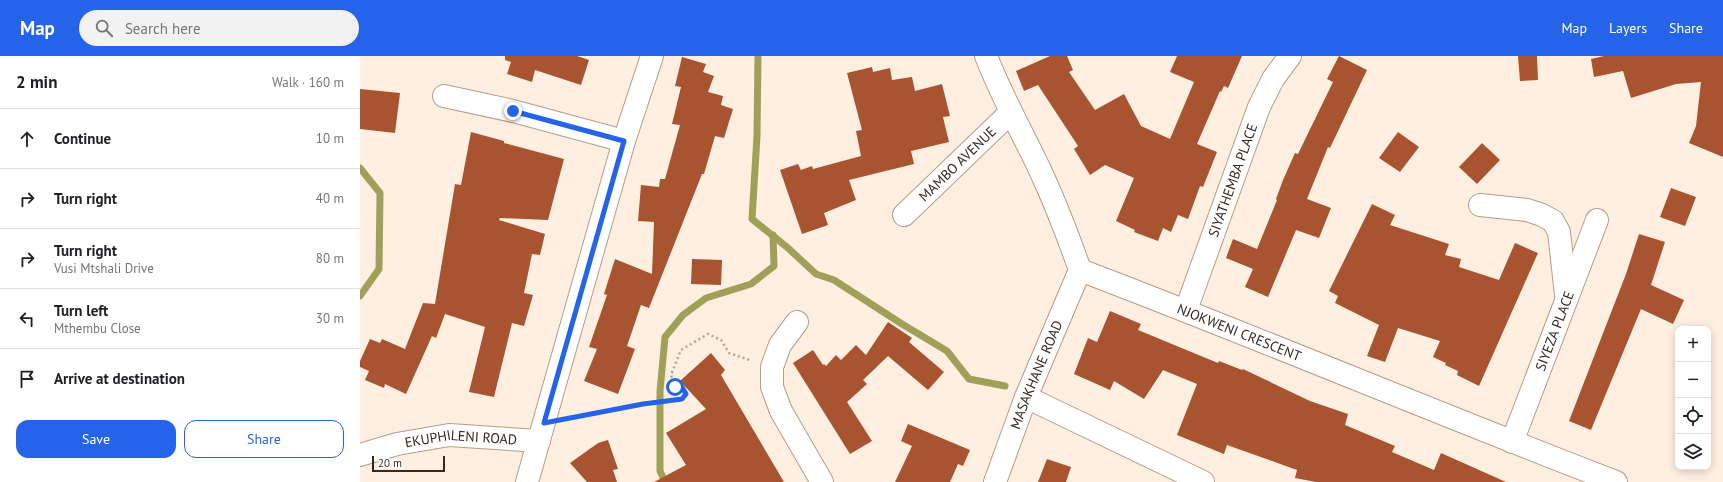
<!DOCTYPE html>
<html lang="en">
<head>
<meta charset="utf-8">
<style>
	body { margin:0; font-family:"PT Sans",sans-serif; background:#f2f2f2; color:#202124 }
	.controls { position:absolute; right:12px; bottom:12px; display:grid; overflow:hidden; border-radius:8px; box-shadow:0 2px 10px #0003 }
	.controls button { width:36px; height:36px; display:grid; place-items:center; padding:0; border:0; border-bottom:1px solid #e0e0e0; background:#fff; color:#202124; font:20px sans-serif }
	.scale { position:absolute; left:12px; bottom:10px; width:73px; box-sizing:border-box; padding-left:4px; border:2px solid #332920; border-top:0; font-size:11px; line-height:14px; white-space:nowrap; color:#332920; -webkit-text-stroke:3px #fff; paint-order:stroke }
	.stop { position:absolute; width:12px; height:12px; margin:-9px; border:3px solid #2563eb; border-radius:50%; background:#fff }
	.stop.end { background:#2563eb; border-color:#fff; box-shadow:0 1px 4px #0008 }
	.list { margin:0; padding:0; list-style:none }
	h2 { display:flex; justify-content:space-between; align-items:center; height:52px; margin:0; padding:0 16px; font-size:17px }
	h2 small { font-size:13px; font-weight:400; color:#757577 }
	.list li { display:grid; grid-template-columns:26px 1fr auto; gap:12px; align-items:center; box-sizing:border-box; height:60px; padding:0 16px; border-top:1px solid #e0e0e0 }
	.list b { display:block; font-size:15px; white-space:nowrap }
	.list p { margin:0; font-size:13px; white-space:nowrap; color:#757577 }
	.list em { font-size:13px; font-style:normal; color:#757577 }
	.actions { display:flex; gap:8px; padding:12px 16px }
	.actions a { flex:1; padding:9px 0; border:1px solid #2563eb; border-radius:12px; text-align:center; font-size:14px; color:#2563eb }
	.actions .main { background:#2563eb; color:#fff }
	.icon { flex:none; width:22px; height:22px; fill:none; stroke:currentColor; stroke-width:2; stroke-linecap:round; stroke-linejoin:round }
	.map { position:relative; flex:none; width:1363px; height:426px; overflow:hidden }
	header { display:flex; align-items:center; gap:24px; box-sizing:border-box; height:56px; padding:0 20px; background:#2563eb; color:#fff }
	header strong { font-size:19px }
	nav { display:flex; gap:22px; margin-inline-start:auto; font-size:14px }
	.search { width:280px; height:36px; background:#f2f2f2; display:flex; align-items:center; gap:10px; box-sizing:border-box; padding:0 14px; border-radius:22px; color:#757577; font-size:15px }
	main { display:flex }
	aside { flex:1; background:#fff }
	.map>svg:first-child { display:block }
</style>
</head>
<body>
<header>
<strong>Map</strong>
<div class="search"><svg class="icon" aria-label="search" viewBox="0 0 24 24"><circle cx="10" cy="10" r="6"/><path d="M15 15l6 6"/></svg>Search here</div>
<nav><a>Map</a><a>Layers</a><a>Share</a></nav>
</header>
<main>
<aside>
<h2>2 min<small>Walk · 160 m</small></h2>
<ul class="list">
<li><svg class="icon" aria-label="ahead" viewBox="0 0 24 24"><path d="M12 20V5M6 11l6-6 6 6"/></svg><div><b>Continue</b></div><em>10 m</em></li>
<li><svg class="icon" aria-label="right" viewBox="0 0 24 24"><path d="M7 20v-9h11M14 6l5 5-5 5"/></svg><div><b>Turn right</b></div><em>40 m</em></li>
<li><svg class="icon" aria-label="right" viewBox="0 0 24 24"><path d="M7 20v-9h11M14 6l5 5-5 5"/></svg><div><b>Turn right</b><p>Vusi Mtshali Drive</p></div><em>80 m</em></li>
<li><svg class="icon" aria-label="left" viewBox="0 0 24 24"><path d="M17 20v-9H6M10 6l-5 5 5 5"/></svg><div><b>Turn left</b><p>Mthembu Close</p></div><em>30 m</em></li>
<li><svg class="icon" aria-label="arrive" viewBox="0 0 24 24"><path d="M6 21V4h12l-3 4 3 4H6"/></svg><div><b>Arrive at destination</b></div></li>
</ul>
<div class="actions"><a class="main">Save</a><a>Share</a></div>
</aside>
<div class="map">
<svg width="1363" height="426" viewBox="0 0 1363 426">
	<rect width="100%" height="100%" fill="#ffefe1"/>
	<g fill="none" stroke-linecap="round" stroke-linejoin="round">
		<g stroke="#a1a059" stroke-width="7">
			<path d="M398 0 397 80 392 163 428 192 456 218 474 224 542 268 587 295 609 323 645 330"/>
			<path d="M0 112 20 137 19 213 0 240"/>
			<path d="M305 426 300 415V335L305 281 323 259 346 242 391 228 414 210 413 179"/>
		</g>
	</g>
	<g fill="#a85431">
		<path d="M145 0H217L229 4 221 29 175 14 172 26 147 18 151 6 145 4Z"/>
		<path d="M690 0H707L713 14 709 16 735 54 764 38 781 70 810 83 834 26 810 16 817 0H882L868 32 864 30 861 36 860 35 837 88 857 96 843 131 840 130 828 163 818 159 811 176 803 172 798 185 774 176 775 174 756 165 774 122 745 109 730 119 714 93 718 90 678 29 664 35 656 15Z"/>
		<path d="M979 0 1007 14 970 92 968 91 949 138 947 143 971 152 959 182 936 174 908 241 885 231 893 213 866 202 873 183 897 193 917 144 916 143 923 124 935 97 938 98 973 26 967 23Z"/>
		<path d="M1158 0H1177L1178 24 1160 25Z"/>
		<path d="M1244 0H1363V101L1329 87 1336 70 1341 26 1316 28 1271 42 1263 15 1234 21 1231 3Z"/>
		<path d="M322 1 346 8 343 16 354 20 348 36 363 40 361 49 373 53 364 82 355 80 344 118H342L289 252 281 249 267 290 275 293 258 338 224 325 237 293 229 291 247 239 244 238 255 203 292 218 294 166 278 165 281 129 299 131 300 123H305L320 69 312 68 321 31 315 30Z"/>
		<path d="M512 11 513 16 530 12 532 24 552 21 555 35 582 28 590 60 583 61 589 86 551 95 554 108 489 124 496 144 464 157 468 169 442 178 420 114 438 108 441 114 452 110 453 113 501 100 496 75 502 74 487 17Z"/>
		<path d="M0 33 40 37 35 77 0 73Z"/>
		<path d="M111 76 144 85V87L204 103 188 164 140 162 139 164 185 178 180 199 172 198 164 237 173 239 164 270 152 267 134 341 109 336 125 271 85 258 76 282 72 280 46 338 25 328 24 332 5 324 9 315 0 311V305L10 283 20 287 22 283 45 293 63 247 75 248 95 128 101 129Z"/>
		<path d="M1038 76 1059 91 1040 116 1019 102Z"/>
		<path d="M1122 87 1140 104 1117 128 1099 111Z"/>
		<path d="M1311 132 1336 141 1325 170 1300 161Z"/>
		<path d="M1012 148 1035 159 1030 169 1089 188 1085 199 1101 203 1099 211 1139 224 1155 187 1178 197 1119 330 1097 319 1098 315 1085 309 1086 307 1073 301 1080 285 1038 272 1025 306 1007 300 1019 269 975 247 978 240 969 235Z"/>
		<path d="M1279 178 1305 186 1291 229 1324 244 1313 268 1281 253 1231 374 1209 365 1266 218Z"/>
		<path d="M332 203 362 204 361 229 331 228Z"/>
		<path d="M750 255 781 268 778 274 858 307 859 305 882 314 883 313 950 345 988 358 985 369 1035 390 1032 396 1074 414 1081 397 1146 426H956L935 422 937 414 867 389 864 398 817 379 837 328 803 314 784 343 754 325 750 334 714 318 728 282 737 286Z"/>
		<path d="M528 266 552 282 549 286 584 316 568 334 528 300 503 324 507 328 487 346 512 385 490 398 433 307 453 294 463 309 464 308 466 310 476 299 481 304 496 289 506 299Z"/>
		<path d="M351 297 365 314 361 319 424 426H294L326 409 306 377 346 353 320 325Z"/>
		<path d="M548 368 610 394 603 410 598 408 590 426H535L552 390 541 385Z"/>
		<path d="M248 384 258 413 253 414 257 426H227L210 407 238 387Z"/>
		<path d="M687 403 711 411 706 426H678Z"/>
	</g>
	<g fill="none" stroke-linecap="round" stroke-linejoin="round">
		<defs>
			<g id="minor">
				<path id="s1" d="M626 0C641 39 662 76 680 114 695 146 708 180 720 214 899 282 1076 357 1256 426"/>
				<path d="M84 40 153 55 264 85"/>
				<path d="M1120 149 1167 154 1182 159 1193 165 1199 176 1206 239"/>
				<path id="s2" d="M544 159 650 57"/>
				<path id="s3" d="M826 254 899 51 913 23 930 0"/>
				<path d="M437 266 420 289 412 311V331L421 355 462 426"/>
				<path d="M666 341 843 426"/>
				<path id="s4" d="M1152 386 1237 164"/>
				<path id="s5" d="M0 399 37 388 89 379 179 385"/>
				<path d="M167 426 264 85 292 0"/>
				<path id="s6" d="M635 426 666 341 720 214"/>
			</g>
		</defs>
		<use href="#minor" stroke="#b59d86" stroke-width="24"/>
		<path stroke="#b2a498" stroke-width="2.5" stroke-dasharray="2 3" stroke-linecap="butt" d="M210 362 283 348 322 343 326 338 322 331H315L311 319 321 294 348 278 361 284 369 297 390 304"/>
		<use href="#minor" stroke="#fff" stroke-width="22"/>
	</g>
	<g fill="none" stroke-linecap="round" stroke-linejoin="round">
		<path stroke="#2563eb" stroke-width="5" d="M153 55 264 85 184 367 283 348 322 343 326 338 322 331H315"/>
	</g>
	<g text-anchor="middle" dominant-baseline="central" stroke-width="4" stroke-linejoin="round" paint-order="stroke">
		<g font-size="14" fill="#332920" stroke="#fff">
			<text stroke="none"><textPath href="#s2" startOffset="74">MAMBO AVENUE</textPath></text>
			<text stroke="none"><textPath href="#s3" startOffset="138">SIYATHEMBA PLACE</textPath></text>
			<text stroke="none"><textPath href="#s4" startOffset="119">SIYEZA PLACE</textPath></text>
			<text stroke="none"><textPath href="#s1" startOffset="405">NJOKWENI CRESCENT</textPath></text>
			<text stroke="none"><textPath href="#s6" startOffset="115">MASAKHANE ROAD</textPath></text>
			<text stroke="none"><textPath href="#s5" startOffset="103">EKUPHILENI ROAD</textPath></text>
		</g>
	</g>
</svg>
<div class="controls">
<button>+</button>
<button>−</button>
<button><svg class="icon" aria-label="locate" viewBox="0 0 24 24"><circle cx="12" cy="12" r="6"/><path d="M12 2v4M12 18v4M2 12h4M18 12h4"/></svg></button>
<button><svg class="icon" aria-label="layers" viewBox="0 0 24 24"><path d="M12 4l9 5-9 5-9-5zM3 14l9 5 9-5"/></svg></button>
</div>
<div class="scale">20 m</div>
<div class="stop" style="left:315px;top:331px"></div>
<div class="stop end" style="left:153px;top:55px"></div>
</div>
</main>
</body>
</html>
